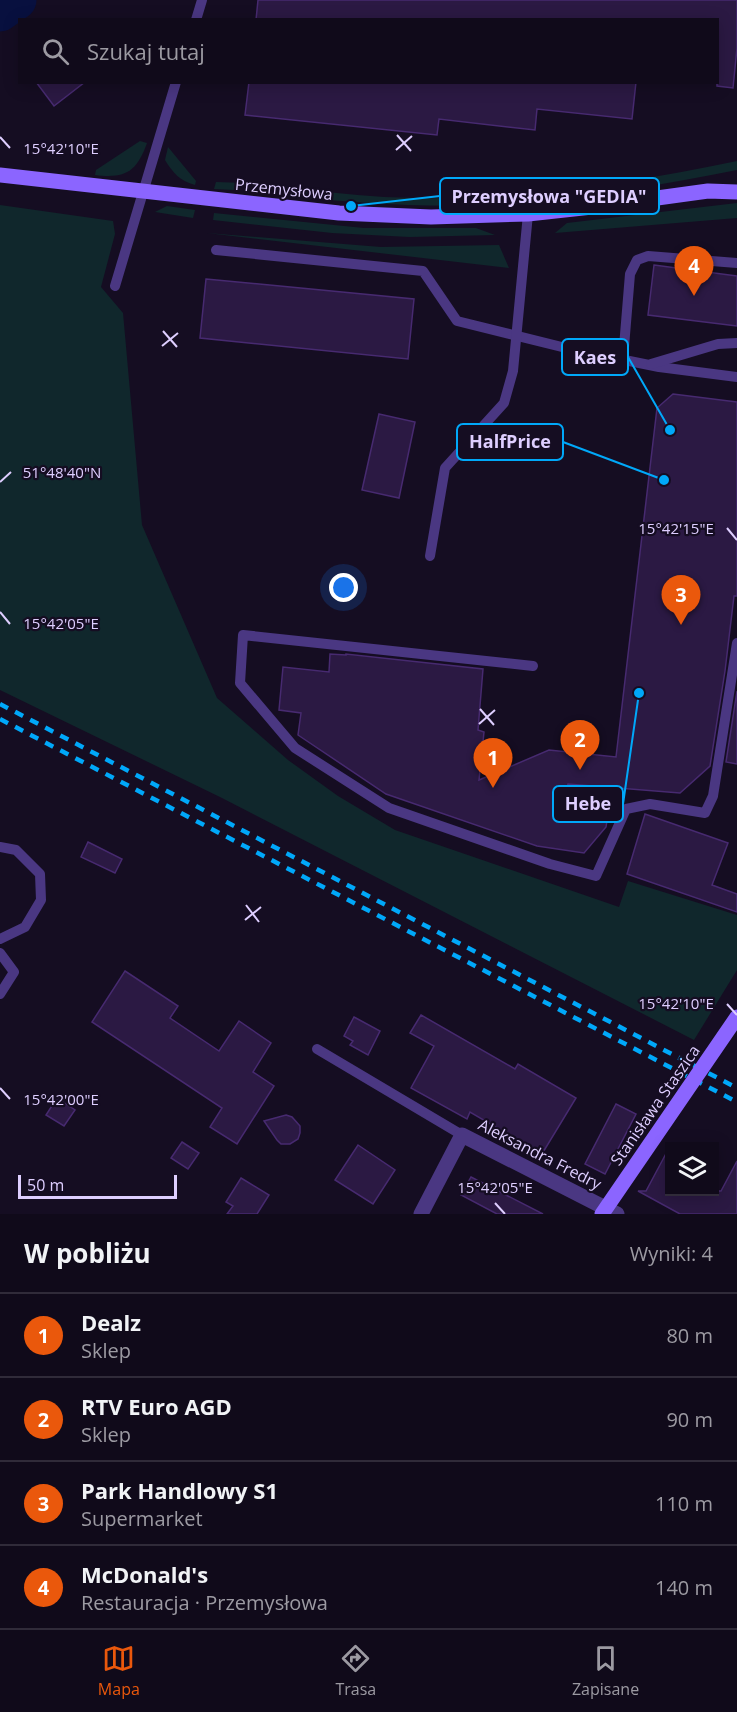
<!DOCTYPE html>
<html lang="pl">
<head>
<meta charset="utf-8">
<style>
	body { margin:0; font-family:"Open Sans",sans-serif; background:#1e1827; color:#f1f3f6 }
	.controls { position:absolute; right:18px; bottom:18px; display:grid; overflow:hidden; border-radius:0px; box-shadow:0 3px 15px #0003 }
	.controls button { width:54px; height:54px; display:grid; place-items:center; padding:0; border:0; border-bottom:2px solid #302b39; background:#100a1a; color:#f1f3f6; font:30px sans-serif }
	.scale { position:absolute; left:18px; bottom:15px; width:159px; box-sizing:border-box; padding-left:6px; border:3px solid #deceff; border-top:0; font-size:16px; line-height:21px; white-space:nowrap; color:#deceff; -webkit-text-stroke:4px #150d22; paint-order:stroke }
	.you { position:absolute; left:344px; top:588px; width:21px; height:21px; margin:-15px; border:4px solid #fff; border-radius:50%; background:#1a73e8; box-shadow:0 0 0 9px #1a73e833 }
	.badge { display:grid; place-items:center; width:39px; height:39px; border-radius:50%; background:#ea580c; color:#fff; font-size:20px; font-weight:700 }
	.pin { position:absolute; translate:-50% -50px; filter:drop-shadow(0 2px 3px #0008) }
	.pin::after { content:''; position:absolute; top:32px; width:21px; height:18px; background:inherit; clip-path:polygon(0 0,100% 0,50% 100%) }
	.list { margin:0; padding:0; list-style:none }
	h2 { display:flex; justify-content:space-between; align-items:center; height:78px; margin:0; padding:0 24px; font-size:26px }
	h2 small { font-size:20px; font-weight:400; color:#9c9aa2 }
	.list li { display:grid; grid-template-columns:39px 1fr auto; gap:18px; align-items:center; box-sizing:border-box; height:84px; padding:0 24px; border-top:2px solid #302b39 }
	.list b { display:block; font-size:22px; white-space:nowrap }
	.list p { margin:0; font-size:20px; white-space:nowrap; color:#9c9aa2 }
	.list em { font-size:20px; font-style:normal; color:#9c9aa2 }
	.icon { flex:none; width:33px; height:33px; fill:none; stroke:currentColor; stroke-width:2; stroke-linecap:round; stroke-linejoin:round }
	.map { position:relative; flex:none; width:737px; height:1214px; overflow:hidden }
	.search { position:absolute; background:#100a1a; box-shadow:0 3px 15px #0003; left:18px; right:18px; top:18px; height:66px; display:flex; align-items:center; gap:15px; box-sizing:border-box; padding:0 21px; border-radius:0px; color:#9c9aa2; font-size:22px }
	.sheet { height:414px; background:#100a1a }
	nav { display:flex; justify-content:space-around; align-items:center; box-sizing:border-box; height:84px; border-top:2px solid #302b39; background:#100a1a; font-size:16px; color:#9c9aa2 }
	nav a { display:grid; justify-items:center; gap:3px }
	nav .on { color:#ea580c }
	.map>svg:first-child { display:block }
</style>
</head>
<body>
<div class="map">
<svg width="737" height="1214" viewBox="0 0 737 1214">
	<rect width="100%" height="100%" fill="#150d22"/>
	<g fill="#10272c">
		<path d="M140 141 147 143C137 171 126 179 95 175L96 170Z"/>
		<path d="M168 147 196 181 195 185C180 181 173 173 165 160Z"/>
		<path d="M737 161V170C654 186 570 202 484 205 419 208 354 202 289 197L280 187C314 190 349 195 384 197 503 203 621 185 737 161Z"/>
		<path d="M216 182 245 183 234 190 214 189Z"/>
		<path d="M737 203V218L555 233 567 223Z"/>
		<path d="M0 205 113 221 115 234 101 287 123 313 142 525 217 698 288 760 338 796 395 830 619 907 628 881 737 915V970L694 1040 222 798 0 690Z"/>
		<path d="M167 206 195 210 193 218 155 212Z"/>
		<path d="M214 213 364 228H476L495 235 410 237 332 233 213 220Z"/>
		<path d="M207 233 381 247 499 245 509 268Z"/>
	</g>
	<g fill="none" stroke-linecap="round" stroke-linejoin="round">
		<path stroke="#08103f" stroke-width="39" d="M0 12 17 0"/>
	</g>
	<g fill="#2b1943" stroke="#472a70" stroke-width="1.5">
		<path d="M258 0H737V48L733 88 717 86V20H256Z"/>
		<path d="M36 82H85L54 106Z"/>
		<path d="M249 82H636L632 119 537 109 535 130 439 119 437 135 245 115Z"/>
		<path d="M654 265 737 276V326L648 315Z"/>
		<path d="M206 279 414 299 408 359 200 338Z"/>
		<path d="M673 394 737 402V596H734L725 671 710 766 680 793 568 784 567 787 610 802 606 827 584 853 537 846 386 794 298 735 301 713 279 710 283 667 329 672 330 654 346 655V654L483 669 478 730 484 732 479 780 549 750 616 757 657 408Z"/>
		<path d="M379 414 415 422 399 498 362 490Z"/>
		<path d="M737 691V764L726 762Z"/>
		<path d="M645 814 728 843 712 885 737 894V912L627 874Z"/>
		<path d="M88 842 122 859 115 873 81 857Z"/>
		<path d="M125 971 178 1006 170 1018 219 1051 239 1021 271 1043 253 1072 274 1086 237 1144 210 1127 222 1108 92 1022Z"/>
		<path d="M421 1015 515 1069 518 1064 576 1098 542 1154 470 1112 467 1119 411 1088 434 1046 410 1033Z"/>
		<path d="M354 1017 380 1031 368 1055 350 1045 353 1041 344 1036Z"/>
		<path d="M57 1098 75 1110 64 1126 46 1115Z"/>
		<path d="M616 1104 636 1114 605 1174 585 1164Z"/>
		<path d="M286 1115 292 1117 300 1126V1133L298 1139 290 1144H281L277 1140 264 1121Z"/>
		<path d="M182 1142 199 1153 188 1169 171 1158Z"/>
		<path d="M358 1145 395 1170 373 1204 335 1180Z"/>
		<path d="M669 1148V1191H721L737 1161V1214H680L638 1191H646Z"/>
		<path d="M471 1177 543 1214H497L461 1195Z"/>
		<path d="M241 1178 269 1195 257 1214H227L233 1206 226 1202Z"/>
	</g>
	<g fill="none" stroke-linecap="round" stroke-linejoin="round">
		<g stroke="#4a3782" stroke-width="10">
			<path d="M196 20 202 0"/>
			<path d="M216 250 423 271 457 321 570 349 659 367 737 377"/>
			<path d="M115 286 176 82"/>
			<path d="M623 359 630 274 637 260 648 256 737 263"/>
			<path d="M651 364 718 344 737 343"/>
			<path d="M430 556 445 468 504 403 513 371 528 214"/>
			<path d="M533 666 243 635 240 683 295 748 389 808 550 864 596 876 626 809 650 804 705 813 713 796 737 643"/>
			<path d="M0 847 16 850 40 874 41 900 25 927 0 939"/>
			<path d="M0 953 14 972 0 994"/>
			<path d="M317 1049 462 1135"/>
		</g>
		<path stroke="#4a3782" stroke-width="15" d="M421 1214 462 1135 617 1214"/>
		<path stroke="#8b65ff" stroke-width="15" d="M0 175 339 213 431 217 528 214 592 207 708 191 737 192"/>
		<g stroke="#00a8f9" stroke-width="4.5" stroke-dasharray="9 8" stroke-linecap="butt">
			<path d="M0 704 737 1088"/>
			<path d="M0 719 737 1102"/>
		</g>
		<path stroke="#8b65ff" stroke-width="15" d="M602 1214 737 1017"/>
	</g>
	<path fill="none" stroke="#deceff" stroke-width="2" d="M397 135 411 151M0 137 10 148M396 150 412 136M163 331 177 347M162 346 178 333M0 482 11 472M727 528 737 540M0 612 10 624M480 709 494 725M479 724 495 710M246 905 259 922M245 920 261 907M727 1004 737 1015M0 1088 10 1099M495 1203 505 1214"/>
	<g text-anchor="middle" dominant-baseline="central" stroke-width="4.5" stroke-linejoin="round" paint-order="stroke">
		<g font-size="16" fill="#deceff" stroke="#150d22">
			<text transform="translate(284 189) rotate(6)">Przemysłowa</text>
			<text transform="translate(655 1105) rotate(-55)">Stanisława Staszica</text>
			<text transform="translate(540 1154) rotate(27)">Aleksandra Fredry</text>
		</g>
	</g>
	<g font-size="15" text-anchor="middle" fill="#deceff" stroke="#150d22" stroke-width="4.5" stroke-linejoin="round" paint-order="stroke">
		<text x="61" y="154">15°42'10"E</text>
		<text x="62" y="478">51°48'40"N</text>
		<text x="676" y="534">15°42'15"E</text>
		<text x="61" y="629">15°42'05"E</text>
		<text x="676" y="1009">15°42'10"E</text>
		<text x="61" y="1105">15°42'00"E</text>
		<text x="495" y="1193">15°42'05"E</text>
	</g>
	<path fill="none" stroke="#00a8f9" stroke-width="2" d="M351 206L440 196M670 430L628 357M664 480L563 442M639 693L623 804"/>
	<g fill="#00a8f9" stroke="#150d22" stroke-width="2">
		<circle cx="351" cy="206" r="6"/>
		<circle cx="670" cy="430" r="6"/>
		<circle cx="664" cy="480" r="6"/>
		<circle cx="639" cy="693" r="6"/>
	</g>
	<g fill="#150d22" stroke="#00a8f9" stroke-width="2">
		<rect x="440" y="178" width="219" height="36" rx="6"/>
		<rect x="562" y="339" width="66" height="36" rx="6"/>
		<rect x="457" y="424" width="106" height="36" rx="6"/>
		<rect x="553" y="786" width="70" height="36" rx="6"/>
	</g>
	<g font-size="18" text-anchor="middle" font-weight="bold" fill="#deceff">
		<text x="549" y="203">Przemysłowa "GEDIA"</text>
		<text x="595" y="364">Kaes</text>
		<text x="510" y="448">HalfPrice</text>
		<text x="588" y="810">Hebe</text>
	</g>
</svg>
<div class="controls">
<button><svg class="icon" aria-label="layers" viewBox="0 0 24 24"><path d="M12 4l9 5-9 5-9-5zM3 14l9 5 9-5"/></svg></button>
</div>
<div class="scale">50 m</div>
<div class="you"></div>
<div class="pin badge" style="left:493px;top:788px">1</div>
<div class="pin badge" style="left:580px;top:770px">2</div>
<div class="pin badge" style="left:681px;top:625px">3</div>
<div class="pin badge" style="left:694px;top:296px">4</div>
<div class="search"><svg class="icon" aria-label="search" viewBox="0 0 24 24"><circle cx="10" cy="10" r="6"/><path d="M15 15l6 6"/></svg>Szukaj tutaj</div>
</div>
<section class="sheet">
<h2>W pobliżu<small>Wyniki: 4</small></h2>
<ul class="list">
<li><span class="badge">1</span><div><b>Dealz</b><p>Sklep</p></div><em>80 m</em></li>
<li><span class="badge">2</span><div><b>RTV Euro AGD</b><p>Sklep</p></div><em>90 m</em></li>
<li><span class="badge">3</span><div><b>Park Handlowy S1</b><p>Supermarket</p></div><em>110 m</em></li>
<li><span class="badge">4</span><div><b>McDonald's</b><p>Restauracja · Przemysłowa</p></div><em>140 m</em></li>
</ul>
</section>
<nav>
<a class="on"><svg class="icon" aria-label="map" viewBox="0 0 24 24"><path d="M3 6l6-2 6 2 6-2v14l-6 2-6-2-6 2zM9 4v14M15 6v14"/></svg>Mapa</a>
<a><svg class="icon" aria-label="directions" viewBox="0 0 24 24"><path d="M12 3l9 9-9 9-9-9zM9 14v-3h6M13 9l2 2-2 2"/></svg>Trasa</a>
<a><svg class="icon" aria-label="saved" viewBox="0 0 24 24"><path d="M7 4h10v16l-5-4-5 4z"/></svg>Zapisane</a>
</nav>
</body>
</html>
